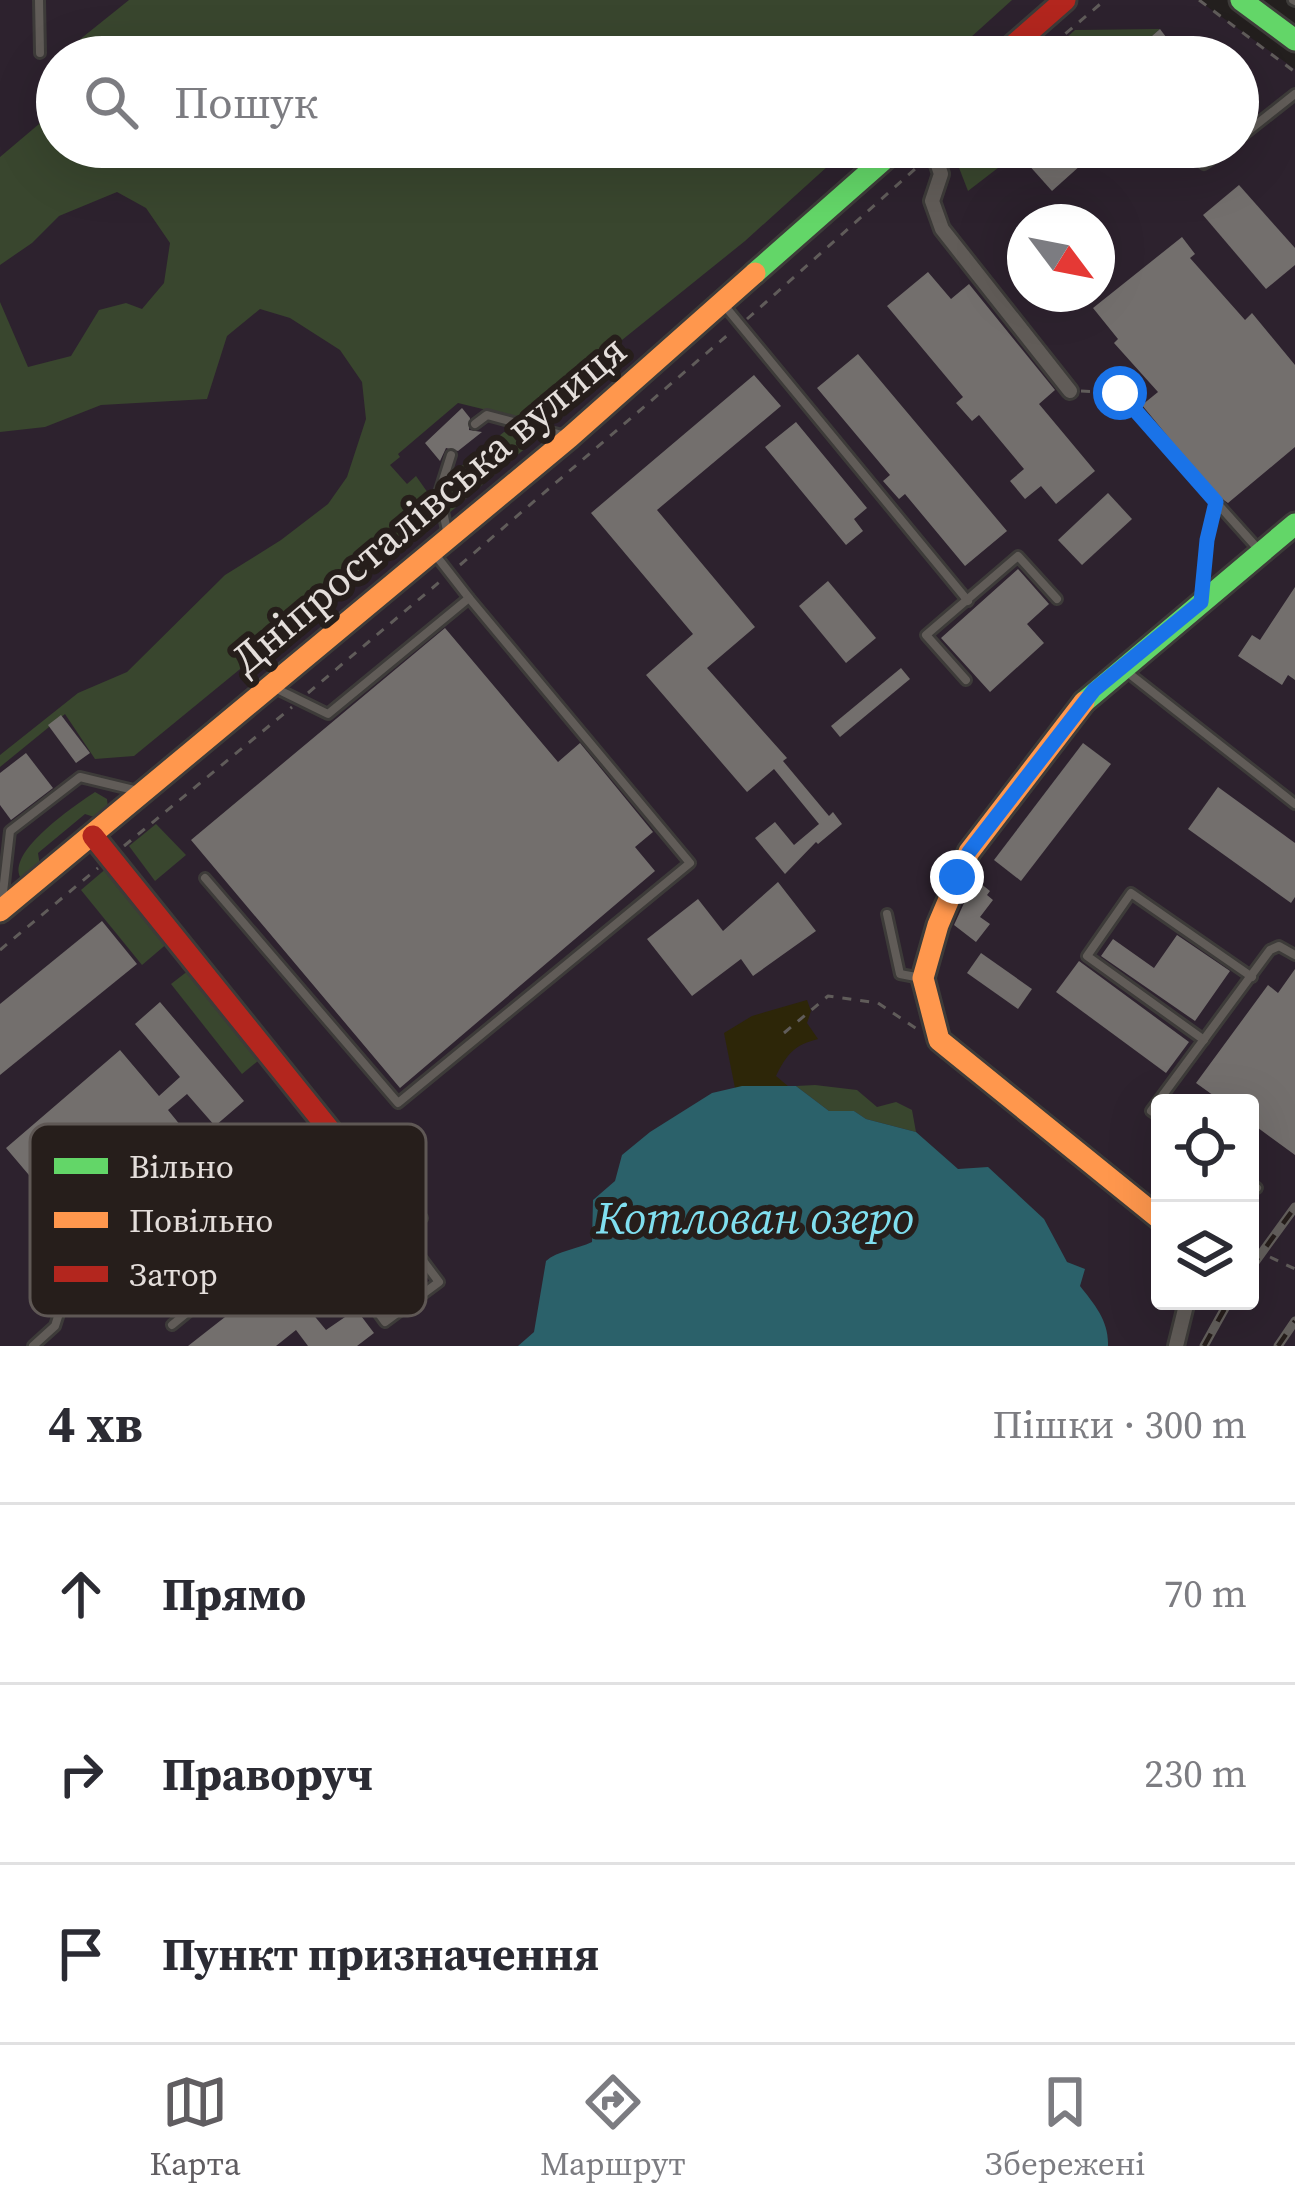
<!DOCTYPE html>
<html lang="uk">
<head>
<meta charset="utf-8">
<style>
	body { margin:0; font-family:"Source Serif 4",serif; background:#f7f7f7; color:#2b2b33 }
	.controls { position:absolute; right:36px; bottom:36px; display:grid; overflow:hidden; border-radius:12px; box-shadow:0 12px 48px #0002 }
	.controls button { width:108px; height:108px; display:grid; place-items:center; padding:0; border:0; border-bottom:3px solid #e1e1e2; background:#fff; color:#2b2b33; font:60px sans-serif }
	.compass { position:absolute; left:1007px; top:204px; width:108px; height:108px; border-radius:50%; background:#fff; box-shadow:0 12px 48px #0002; rotate:122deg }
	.stop { position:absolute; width:36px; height:36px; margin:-27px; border:9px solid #1a73e8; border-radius:50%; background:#fff }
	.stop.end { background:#1a73e8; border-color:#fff; box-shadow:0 3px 12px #0008 }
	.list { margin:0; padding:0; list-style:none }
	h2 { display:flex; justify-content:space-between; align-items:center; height:156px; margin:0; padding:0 48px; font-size:51px }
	h2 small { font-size:39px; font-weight:400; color:#7c7c81 }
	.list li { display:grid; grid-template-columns:78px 1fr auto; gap:36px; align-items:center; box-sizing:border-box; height:180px; padding:0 48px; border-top:3px solid #e1e1e2 }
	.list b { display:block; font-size:45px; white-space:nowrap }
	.list em { font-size:39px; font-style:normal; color:#7c7c81 }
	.icon { flex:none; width:66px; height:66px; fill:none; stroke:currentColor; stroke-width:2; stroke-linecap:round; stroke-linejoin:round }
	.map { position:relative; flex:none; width:1295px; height:1346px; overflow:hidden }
	.search { position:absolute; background:#fff; box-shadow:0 12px 48px #0002; left:36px; right:36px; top:36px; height:132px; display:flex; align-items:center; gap:30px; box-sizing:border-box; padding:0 42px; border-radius:66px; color:#7c7c81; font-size:45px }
	.sheet { height:696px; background:#fff }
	nav { display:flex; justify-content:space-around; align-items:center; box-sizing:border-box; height:168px; border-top:3px solid #e1e1e2; background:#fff; font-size:33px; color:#7c7c81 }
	nav a { display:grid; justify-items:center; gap:6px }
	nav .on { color:#605d61 }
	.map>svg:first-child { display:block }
</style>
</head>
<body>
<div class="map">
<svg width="1295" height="1346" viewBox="0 0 1295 1346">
	<rect width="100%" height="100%" fill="#231f1e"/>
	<path fill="#2d222e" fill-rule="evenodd" d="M0 0H1198L1295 69V1346H0ZM57 57H1238V147H57ZM1025 222H1097V294H1025ZM1160 1103H1250V1301H1160Z"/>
	<g fill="#39462e">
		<path d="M129 0H1012L949 57H58Z"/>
		<path d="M1160 29 1128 57H1045L1075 30Z"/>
		<path d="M57 61V147H849L745 241 540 406 552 419 547 425 458 403 398 454 400 457 390 465 407 484 416 476 433 500 437 519 410 530 134 756 95 759 65 714 0 767V755L78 693 127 672 225 575 281 540 328 504 347 477 366 419 362 382 340 350 290 318 260 309 227 336 207 399 101 405 45 427 0 432V302L28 367 71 356 99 310 126 303 142 309 164 283 170 243 146 208 117 192 59 216 32 243 0 265V157L39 124Z"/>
		<path d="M951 147H1025L968 191Z"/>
		<path d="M504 432 535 440 448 514 454 472Z"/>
		<path d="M95 792 107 799 108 808 94 817 85 814 38 853 40 866 23 881C0 856 74 806 95 792Z"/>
		<path d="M156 824 186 855 155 881 129 846Z"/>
		<path d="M108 867 169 942 142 965 81 890Z"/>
		<path d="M193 967 264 1056 242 1074 171 984Z"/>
		<path d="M815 1085 857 1090 877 1107 896 1102 912 1110 916 1132 866 1119 854 1111H829L796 1086Z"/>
	</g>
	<path fill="#2d2608" d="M807 1000 811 1011 807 1023 818 1039C794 1045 787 1054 776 1076L789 1087 735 1088 724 1033 752 1016Z"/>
	<path fill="#2b616a" d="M742 1086H796L829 1111H854L866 1119 916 1132 958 1169 988 1167 1044 1219 1067 1262 1085 1269 1080 1286C1095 1305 1109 1321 1108 1346H518L534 1332 546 1261C557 1251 577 1249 592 1242L593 1200 615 1181 622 1155 650 1132 712 1093Z"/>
	<g fill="#736f6d">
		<path d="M1160 29 1181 57H1128Z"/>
		<path d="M1025 147H1101L1052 191 1018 153Z"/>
		<path d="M1239 185 1295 248V265L1266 289 1203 215Z"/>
		<path d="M1182 237 1195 254 1190 258 1245 320 1252 313 1295 365V447L1228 503 1215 494 1142 405 1158 392 1114 343 1118 339 1093 308Z"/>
		<path d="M928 272 951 299 969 284 1055 390 1039 404 1095 471 1056 504 1041 486 1025 499 1010 481 1024 469 979 415 972 421 956 403 963 397 887 306Z"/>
		<path d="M858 354 1007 531 965 566 905 494 899 499 883 481 890 475 817 388Z"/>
		<path d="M754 375 781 406 657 510 755 627 707 668 787 758 783 761 829 816 833 812 842 824 818 844 816 842 785 874 755 838 775 822 794 845 819 824 774 769 747 792 646 675 693 634 591 513Z"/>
		<path d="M462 408 470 418 469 430 482 432 458 451 446 448 440 461 425 443Z"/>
		<path d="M796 422 867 508 854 519 863 531 846 545 765 447Z"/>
		<path d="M1108 493 1132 519 1082 565 1058 540Z"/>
		<path d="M1018 569 1049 604 1027 624 1044 643 990 692 941 638Z"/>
		<path d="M828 581 876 638 846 663 799 606Z"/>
		<path d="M1295 587V680L1288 675 1282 685 1238 656 1252 635 1260 640Z"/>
		<path d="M445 628 558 762 580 743 653 832 635 847 655 871 400 1088 191 840Z"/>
		<path d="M901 668 910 679 840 737 831 726Z"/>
		<path d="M61 715 90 753 76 763 48 725Z"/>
		<path d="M1083 743 1111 764 1021 881 994 860Z"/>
		<path d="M26 753 53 788 11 820 0 805V773Z"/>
		<path d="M1218 787 1295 843V897L1291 903 1188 829Z"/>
		<path d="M975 879 990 891 987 895 993 900 980 917 990 924 976 942 954 925Z"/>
		<path d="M778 882 816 931 753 976 741 959 692 996 647 939 698 899 723 931Z"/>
		<path d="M102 921 137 964 0 1075V1004Z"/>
		<path d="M1177 935 1230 971 1195 1021 1101 956 1113 939 1154 968Z"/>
		<path d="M981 953 1032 989 1018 1009 967 973Z"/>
		<path d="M1079 961 1189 1042 1166 1073 1056 992Z"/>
		<path d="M1295 969V1155L1250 1122V1103H1224L1196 1083 1268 985 1278 993Z"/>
		<path d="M160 1002 244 1101 215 1126 187 1094 168 1110 185 1131 73 1227 6 1148 120 1050 159 1096 180 1077 135 1024Z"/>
		<path d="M276 1277 288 1284 326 1330 345 1317 335 1304 346 1296 374 1333 357 1346H308L296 1330 276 1346H188Z"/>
	</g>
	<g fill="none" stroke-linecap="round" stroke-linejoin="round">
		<path stroke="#403c3a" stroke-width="14" stroke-dasharray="14 7" stroke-linecap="butt" d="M284 1193 312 1168"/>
		<defs>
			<g id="lane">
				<path d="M39 0 40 53"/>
				<path d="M1293 0 1295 1"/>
				<path d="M1238 139 1295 94"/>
				<path d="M1186 147 1204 164 1229 147"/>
				<path d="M724 305 968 601"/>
				<path d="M475 424 487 415 562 435"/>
				<path d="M1216 502 1259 550"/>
				<path d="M448 535 439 493 451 455"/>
				<path d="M1122 668 1295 804"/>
				<path d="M966 680 926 635 1018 556 1057 599"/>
				<path d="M277 689 328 714 469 598 434 553"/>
				<path d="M205 878 398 1103 690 863 469 598"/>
				<path d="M2 901 10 831 80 777 138 791"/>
				<path d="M887 914 900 974 921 978"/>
				<path d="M1204 1040 1087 956 1131 893 1252 977"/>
				<path d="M1160 1117 1151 1111 1270 950 1279 946 1295 955"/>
				<path d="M368 1175 385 1178 422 1218 352 1277 385 1322 439 1282 403 1234"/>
				<path d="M1250 1183 1257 1188"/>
				<path d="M172 1325 211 1293 242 1229 284 1193"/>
				<path d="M33 1346 55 1326 73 1270 119 1228 168 1235 208 1212 242 1229"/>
			</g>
			<g id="street">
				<path d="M932 147 941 174 932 201 942 229 1070 391"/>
				<path d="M312 1168 342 1145"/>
				<path d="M1176 1346 1187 1301"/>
			</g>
			<g id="fast">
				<path d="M1241 0 1295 40"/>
				<path d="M755 273 898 147"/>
				<path d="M1084 702 1295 524"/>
			</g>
			<g id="slow">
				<path d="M1084 702 969 852 938 925 923 978 939 1040 1160 1219"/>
				<path d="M0 911 570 437 755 273"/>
			</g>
			<g id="jam">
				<path d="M1000 57 1065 0"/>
				<path d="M93 836 365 1174"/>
			</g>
		</defs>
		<use href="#lane" stroke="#3d3b39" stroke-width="14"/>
		<use href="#street" stroke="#3d3b39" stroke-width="20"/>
		<use href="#fast" stroke="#3d3b39" stroke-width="27"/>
		<use href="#slow" stroke="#3d3b39" stroke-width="27"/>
		<use href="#jam" stroke="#3d3b39" stroke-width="27"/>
		<g stroke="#605c5a" stroke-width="3" stroke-dasharray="9 9" stroke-linecap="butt">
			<path d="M1199 0 1295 72"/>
			<path d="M1038 57 1105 0"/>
			<path d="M747 319 923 162"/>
			<path d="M1081 391 1120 393 1211 495"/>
			<path d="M460 565 730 333"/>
			<path d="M1203 576 1214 515"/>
			<path d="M308 693 443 579"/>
			<path d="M124 846 292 707"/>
			<path d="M0 950 98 868"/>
			<path d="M784 1033 828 996 878 1003 920 1031"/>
			<path d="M1250 1246 1254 1247"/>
			<path d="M1270 1257 1295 1269"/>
		</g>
		<use href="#lane" stroke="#615c58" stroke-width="8"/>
		<use href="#street" stroke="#615c58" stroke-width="14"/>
		<use href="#fast" stroke="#63d668" stroke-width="21"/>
		<use href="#slow" stroke="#ff974d" stroke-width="21"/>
		<use href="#jam" stroke="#b3261e" stroke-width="21"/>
		<defs>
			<g id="rail">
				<path d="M1250 1269 1295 1207"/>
				<path d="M1204 1346 1229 1301"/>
				<path d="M1278 1346 1295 1321"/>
			</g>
		</defs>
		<use href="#rail" stroke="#635f5c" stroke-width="9"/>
		<use href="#rail" stroke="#261e1b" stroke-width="4.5" stroke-dasharray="14" stroke-linecap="butt"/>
	</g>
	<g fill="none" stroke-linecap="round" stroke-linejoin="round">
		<path stroke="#1a73e8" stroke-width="15" d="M957 877 969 852 1094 690 1201 602 1207 540 1216 502 1120 393"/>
	</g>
	<g text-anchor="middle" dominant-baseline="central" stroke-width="12" stroke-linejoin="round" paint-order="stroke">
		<g font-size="42" fill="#e4dedb" stroke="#261e1b">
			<text transform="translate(428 504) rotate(-40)">Дніпросталівська вулиця</text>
		</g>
		<g font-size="45" font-style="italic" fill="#80dfef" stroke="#261e1b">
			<text x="755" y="1217">Котлован озеро</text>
		</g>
	</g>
	<rect x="30" y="1124" width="396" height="192" rx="18" fill="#261e1b" stroke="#5f5855" stroke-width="3"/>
	<rect x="54" y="1158" width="54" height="16" fill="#63d668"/>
	<rect x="54" y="1212" width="54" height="16" fill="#ff974d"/>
	<rect x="54" y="1266" width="54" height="16" fill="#b3261e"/>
	<g font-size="33" fill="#e4dedb">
		<text x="129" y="1178">Вільно</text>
		<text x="129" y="1232">Повільно</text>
		<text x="129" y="1286">Затор</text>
	</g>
</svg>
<div class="controls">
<button><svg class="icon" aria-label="locate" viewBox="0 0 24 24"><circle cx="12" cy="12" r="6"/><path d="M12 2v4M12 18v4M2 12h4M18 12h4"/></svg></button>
<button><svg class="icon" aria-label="layers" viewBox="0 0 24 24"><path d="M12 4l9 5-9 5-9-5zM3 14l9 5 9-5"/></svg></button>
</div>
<svg class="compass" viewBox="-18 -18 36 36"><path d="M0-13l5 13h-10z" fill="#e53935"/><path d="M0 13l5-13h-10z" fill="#7c7c81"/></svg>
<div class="stop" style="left:1120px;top:393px"></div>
<div class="stop end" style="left:957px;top:877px"></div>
<div class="search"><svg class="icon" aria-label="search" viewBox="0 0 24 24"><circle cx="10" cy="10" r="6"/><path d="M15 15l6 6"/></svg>Пошук</div>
</div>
<section class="sheet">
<h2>4 хв<small>Пішки · 300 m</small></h2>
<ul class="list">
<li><svg class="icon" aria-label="ahead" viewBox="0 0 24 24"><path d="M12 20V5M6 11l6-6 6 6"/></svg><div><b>Прямо</b></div><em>70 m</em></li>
<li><svg class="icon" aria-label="right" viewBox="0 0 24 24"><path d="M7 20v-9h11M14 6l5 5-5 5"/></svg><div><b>Праворуч</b></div><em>230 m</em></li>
<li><svg class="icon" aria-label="arrive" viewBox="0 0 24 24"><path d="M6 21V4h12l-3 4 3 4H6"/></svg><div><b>Пункт призначення</b></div></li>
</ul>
</section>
<nav>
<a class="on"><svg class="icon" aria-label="map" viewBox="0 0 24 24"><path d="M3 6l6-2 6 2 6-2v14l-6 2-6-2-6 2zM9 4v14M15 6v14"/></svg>Карта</a>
<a><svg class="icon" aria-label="directions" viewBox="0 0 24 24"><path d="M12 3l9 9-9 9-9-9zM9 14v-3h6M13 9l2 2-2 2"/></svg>Маршрут</a>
<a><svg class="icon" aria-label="saved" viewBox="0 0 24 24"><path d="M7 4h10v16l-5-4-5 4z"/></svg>Збережені</a>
</nav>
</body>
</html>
